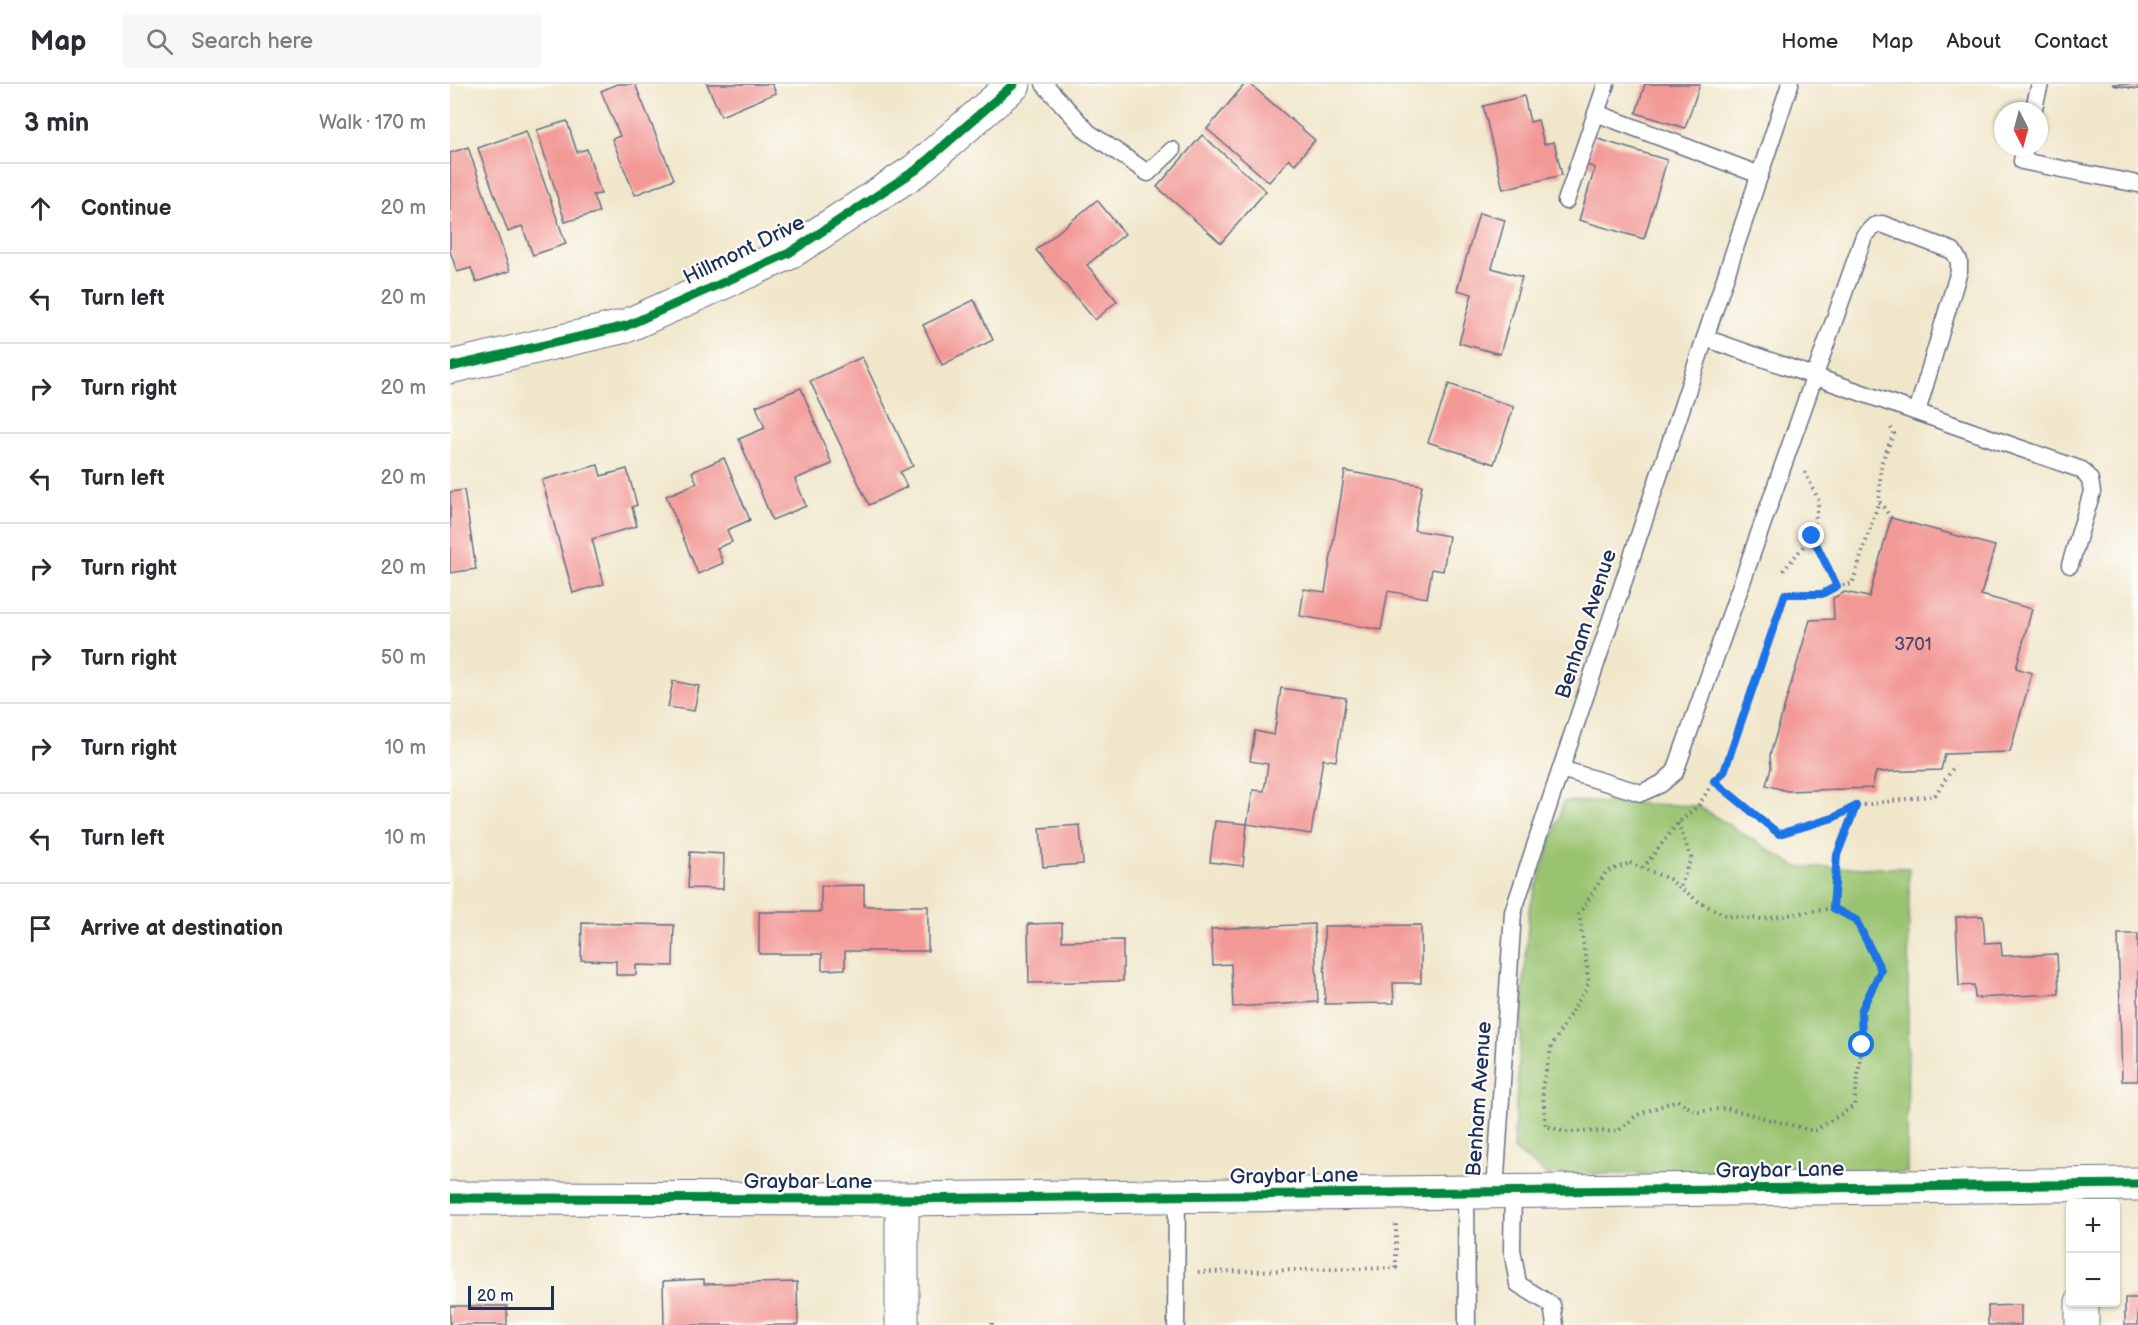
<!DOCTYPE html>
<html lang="en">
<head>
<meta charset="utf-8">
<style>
	body { margin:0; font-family:"Balsamiq Sans",sans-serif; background:#f7f7f7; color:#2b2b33 }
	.controls { position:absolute; right:18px; bottom:18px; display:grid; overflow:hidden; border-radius:6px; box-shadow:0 2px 4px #0004 }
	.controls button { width:54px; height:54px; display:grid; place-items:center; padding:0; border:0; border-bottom:2px solid #e1e1e2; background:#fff; color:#2b2b33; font:30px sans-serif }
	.compass { position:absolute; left:1544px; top:18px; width:54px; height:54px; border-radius:50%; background:#fff; box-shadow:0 2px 4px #0004; rotate:174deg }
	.scale { position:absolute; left:18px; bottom:15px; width:86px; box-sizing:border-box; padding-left:6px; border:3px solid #1b2f5e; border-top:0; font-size:16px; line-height:21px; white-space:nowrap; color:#1b2f5e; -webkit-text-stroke:4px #fdfcf7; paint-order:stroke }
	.stop { position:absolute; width:18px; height:18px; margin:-14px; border:4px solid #1a73e8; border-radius:50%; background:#fff }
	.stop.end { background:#1a73e8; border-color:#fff; box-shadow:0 2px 6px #0008 }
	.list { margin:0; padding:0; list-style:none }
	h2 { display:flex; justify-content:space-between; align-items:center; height:78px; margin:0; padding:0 24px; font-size:26px }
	h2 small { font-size:20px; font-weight:400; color:#7c7c81 }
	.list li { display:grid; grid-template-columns:39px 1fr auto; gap:18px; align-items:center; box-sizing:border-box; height:90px; padding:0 24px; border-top:2px solid #e1e1e2 }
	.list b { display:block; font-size:22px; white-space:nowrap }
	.list em { font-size:20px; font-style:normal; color:#7c7c81 }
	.icon { flex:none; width:33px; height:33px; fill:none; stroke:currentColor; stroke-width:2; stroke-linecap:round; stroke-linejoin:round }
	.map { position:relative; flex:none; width:1688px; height:1241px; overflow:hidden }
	header { display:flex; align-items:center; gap:36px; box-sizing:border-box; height:84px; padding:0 30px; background:#fff; border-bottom:2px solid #e1e1e2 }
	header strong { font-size:28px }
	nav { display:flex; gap:33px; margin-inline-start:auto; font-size:21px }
	.search { width:420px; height:54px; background:#f7f7f7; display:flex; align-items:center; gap:15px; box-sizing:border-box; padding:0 21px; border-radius:6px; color:#7c7c81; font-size:22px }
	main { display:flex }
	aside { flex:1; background:#fff }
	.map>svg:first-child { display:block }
</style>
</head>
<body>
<header>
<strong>Map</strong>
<div class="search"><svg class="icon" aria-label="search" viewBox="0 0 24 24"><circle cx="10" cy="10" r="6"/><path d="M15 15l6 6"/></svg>Search here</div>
<nav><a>Home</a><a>Map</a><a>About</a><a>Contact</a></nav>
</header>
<main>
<aside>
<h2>3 min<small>Walk · 170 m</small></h2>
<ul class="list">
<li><svg class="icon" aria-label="ahead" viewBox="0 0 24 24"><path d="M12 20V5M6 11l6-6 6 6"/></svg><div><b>Continue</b></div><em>20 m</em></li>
<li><svg class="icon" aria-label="left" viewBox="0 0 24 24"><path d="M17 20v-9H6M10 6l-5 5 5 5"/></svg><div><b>Turn left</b></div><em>20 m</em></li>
<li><svg class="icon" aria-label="right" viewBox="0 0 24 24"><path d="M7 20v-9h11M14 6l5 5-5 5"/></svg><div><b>Turn right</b></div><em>20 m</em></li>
<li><svg class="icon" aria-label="left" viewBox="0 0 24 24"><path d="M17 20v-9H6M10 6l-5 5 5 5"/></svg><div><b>Turn left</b></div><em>20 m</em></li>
<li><svg class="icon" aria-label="right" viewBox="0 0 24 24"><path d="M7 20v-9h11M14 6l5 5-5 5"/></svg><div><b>Turn right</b></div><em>20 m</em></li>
<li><svg class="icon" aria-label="right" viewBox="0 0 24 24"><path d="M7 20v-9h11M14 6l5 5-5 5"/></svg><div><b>Turn right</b></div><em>50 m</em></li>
<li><svg class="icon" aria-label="right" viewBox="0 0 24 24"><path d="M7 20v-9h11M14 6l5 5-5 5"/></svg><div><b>Turn right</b></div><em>10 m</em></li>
<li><svg class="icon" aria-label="left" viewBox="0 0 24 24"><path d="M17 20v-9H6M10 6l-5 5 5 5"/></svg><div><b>Turn left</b></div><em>10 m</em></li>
<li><svg class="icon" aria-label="arrive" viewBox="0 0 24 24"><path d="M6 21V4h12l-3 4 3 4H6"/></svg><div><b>Arrive at destination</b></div></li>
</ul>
</aside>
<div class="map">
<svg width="1688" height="1241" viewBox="0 0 1688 1241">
	<rect width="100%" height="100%" fill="#fdfcf7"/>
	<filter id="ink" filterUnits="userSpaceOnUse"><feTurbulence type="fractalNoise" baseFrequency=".0167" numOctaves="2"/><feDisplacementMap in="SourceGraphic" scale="12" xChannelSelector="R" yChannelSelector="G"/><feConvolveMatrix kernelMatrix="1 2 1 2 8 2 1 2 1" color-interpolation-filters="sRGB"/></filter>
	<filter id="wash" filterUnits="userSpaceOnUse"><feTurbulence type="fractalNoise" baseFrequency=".008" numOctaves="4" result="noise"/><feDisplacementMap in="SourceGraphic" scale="24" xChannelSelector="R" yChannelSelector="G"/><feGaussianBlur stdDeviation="1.35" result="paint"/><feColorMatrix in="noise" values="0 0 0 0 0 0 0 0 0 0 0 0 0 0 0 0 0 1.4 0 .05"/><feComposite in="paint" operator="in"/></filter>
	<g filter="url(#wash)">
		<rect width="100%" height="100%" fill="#f0e6ca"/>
		<path fill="#99c370" stroke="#5a7967" stroke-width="1.5" d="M1114 717 1248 722 1347 783 1459 784 1457 1089 1096 1090 1063 1065 1079 826Z"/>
		<g id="blocks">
			<g fill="#f29895">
				<path d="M167 0H185L224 95 185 111 162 55 170 52 151 7Z"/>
				<path d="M257 0H322L326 9 271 32Z"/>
				<path d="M795 0H800L865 56 845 80 839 75 819 98 757 45Z"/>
				<path d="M1195 0H1250L1235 44 1186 29Z"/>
				<path d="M1663 0H1688V5L1663 1Z"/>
				<path d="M1074 12 1080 38 1088 36 1094 60 1104 58 1112 91 1053 105 1033 22Z"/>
				<path d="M117 37 127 68 137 65 151 110 143 111 149 128 115 138 87 46Z"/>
				<path d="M76 47 116 160 83 171 72 142 58 148 28 64Z"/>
				<path d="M752 51 816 107 771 159 707 103Z"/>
				<path d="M1145 54 1217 76 1194 155 1129 136 1145 84 1137 81Z"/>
				<path d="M18 63 60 187 26 198 21 184 7 188 0 167V69Z"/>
				<path d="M647 116 675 150 637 181 667 217 645 236 586 166Z"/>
				<path d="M1029 129 1055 136 1042 184 1072 193 1050 270 1009 259 1022 210 1007 206Z"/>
				<path d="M524 216 543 256 492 281 473 241Z"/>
				<path d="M412 273 463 382 450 388 457 403 419 421 360 297Z"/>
				<path d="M999 300 1064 323 1044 380 978 358Z"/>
				<path d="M351 304 382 380 345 395 356 422 322 436 289 355 315 344 306 322Z"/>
				<path d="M274 374 300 436 277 446 282 458 267 464 273 479 248 490 216 412 247 399 242 388Z"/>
				<path d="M148 381 151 392 177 385 187 421 182 423 187 442 142 455 154 500 123 509 92 396Z"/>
				<path d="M895 387 972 401 964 446 999 452 993 487 982 485 977 514 938 507 931 546 850 532 854 505 875 508Z"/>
				<path d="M14 406 26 485 0 489V408Z"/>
				<path d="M1441 434 1545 462 1531 511 1582 525 1566 584 1582 589 1560 668 1495 670 1491 686 1426 688 1422 704 1337 707 1316 701 1321 684 1320 671 1360 536 1384 535 1383 514 1395 508 1419 513Z"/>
				<path d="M223 597 249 602 244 627 218 623Z"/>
				<path d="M831 604 896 614 886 677 873 675 861 750 797 740 803 706 814 707 818 680 800 677 805 647 824 651Z"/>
				<path d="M765 737 797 740 793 782 760 778Z"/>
				<path d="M630 741 633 780 593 783 590 744Z"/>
				<path d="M240 768 274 770 273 805 238 804Z"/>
				<path d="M414 801V822H478V867H395V885L372 886V870H309V828H371V802Z"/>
				<path d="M1533 832 1535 859 1551 858 1552 872 1607 870 1609 910 1525 914 1524 901 1509 902 1506 833Z"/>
				<path d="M132 839 224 841 223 882 186 881V891H166V877L131 876Z"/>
				<path d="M612 839V857L673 856V897L579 899 578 840Z"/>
				<path d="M864 840 868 918 783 923 781 880 763 881 761 845Z"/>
				<path d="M971 841V899H943L944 919 875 920 874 842Z"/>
				<path d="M1668 850H1688V997H1672Z"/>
				<path d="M254 1195V1200L347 1198 348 1241H214L213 1197Z"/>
				<rect x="1675" y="1214" width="13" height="27"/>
				<path d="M1571 1221V1241H1538V1222Z"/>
				<rect x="0" y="1222" width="57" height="19"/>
			</g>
		</g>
	</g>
	<g filter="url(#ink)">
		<use href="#blocks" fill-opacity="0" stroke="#666f84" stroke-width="1.5"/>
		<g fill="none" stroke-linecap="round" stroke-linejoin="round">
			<defs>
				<g id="lane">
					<path d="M594 0 638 48 698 89 722 66"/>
					<path d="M1583 27 1590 0"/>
					<path d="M1146 29 1310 91"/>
					<path d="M1575 63 1572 77 1688 100"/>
					<path d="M1116 117 1156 0"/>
					<path d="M1255 254 1632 386 1640 396 1642 408 1620 481"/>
					<path d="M1111 685 1191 709 1211 700 1225 688 1414 152 1424 142 1432 140 1503 167 1509 177V187L1467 328"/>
					<path d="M1016 1107 1017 1241"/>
					<path d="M1045 1107 1063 828 1340 0"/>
					<path d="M1063 1107 1062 1165 1068 1200 1102 1221 1105 1241"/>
					<path d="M726 1241 727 1111"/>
				</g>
				<g id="street">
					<path d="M0 283 176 242 339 169 466 86 564 0"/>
					<path d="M0 1114 452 1115 1688 1100"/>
					<path d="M452 1115V1241"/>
					<path d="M1632 1218V1241"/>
				</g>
			</defs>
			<use href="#lane" stroke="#666f84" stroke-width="19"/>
			<use href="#street" stroke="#666f84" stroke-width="35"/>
			<g stroke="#666f84" stroke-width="4" stroke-dasharray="1.5 4.5" stroke-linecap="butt">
				<path d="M1355 388 1369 417 1362 452"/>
				<path d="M1441 434 1429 417 1431 380 1444 349 1441 344"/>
				<path d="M1387 502 1402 500 1429 417"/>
				<path d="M1264 697 1310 737 1329 750 1383 734 1406 722 1485 711 1505 681"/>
				<path d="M1228 739 1241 774 1230 803"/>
				<path d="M1180 779 1219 795 1249 818 1277 832 1312 835 1383 824 1406 836 1431 886 1411 927 1412 961 1404 1022 1364 1047 1276 1024 1246 1028 1227 1016 1187 1031 1168 1047 1115 1048 1096 1042 1092 1003 1102 961 1139 899 1129 830 1156 788Z"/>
				<path d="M1193 784 1228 739 1248 722 1264 697 1274 688 1335 510H1372L1387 502 1362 452 1333 487"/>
				<path d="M1383 824 1387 771 1405 723"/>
				<path d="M748 1188 946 1184V1138"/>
				<path d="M542 1239V1241"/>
			</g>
			<use href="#lane" stroke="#fff" stroke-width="16"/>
			<use href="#street" stroke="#fff" stroke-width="33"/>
			<defs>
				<g id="cycleway">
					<path d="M0 283 176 242 339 169 466 86 564 0"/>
					<path d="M0 1114 452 1115 1688 1100"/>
				</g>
			</defs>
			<use href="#cycleway" stroke="#fdfcf7" stroke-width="13"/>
			<use href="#cycleway" stroke="#00873e" stroke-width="9"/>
		</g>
	</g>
	<g fill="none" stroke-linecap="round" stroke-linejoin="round" filter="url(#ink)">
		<path stroke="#1a73e8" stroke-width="8" d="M1362 452 1387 502 1372 510H1335L1274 688 1264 697 1329 750 1383 734 1406 722 1387 771 1383 824 1406 836 1431 886 1411 927 1412 961"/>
	</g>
	<g text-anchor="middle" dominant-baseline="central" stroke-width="4.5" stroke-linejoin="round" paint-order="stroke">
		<g font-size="18" fill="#51496c">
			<text x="1463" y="560">3701</text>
		</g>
		<g font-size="21" fill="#1b2f5e" stroke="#fdfcf7">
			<text transform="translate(294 166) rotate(-26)">Hillmont Drive</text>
			<text transform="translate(1136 540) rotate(-72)">Benham Avenue</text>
			<text transform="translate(1029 1015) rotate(-86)">Benham Avenue</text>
			<text transform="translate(1330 1086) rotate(-1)">Graybar Lane</text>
			<text transform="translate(844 1092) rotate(-1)">Graybar Lane</text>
			<text x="358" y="1097">Graybar Lane</text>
		</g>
	</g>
</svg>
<div class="controls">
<button>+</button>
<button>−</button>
</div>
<svg class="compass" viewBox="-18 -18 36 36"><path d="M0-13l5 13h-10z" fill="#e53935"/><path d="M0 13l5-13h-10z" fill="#7c7c81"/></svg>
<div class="scale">20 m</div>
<div class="stop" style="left:1412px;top:961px"></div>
<div class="stop end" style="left:1362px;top:452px"></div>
</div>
</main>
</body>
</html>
